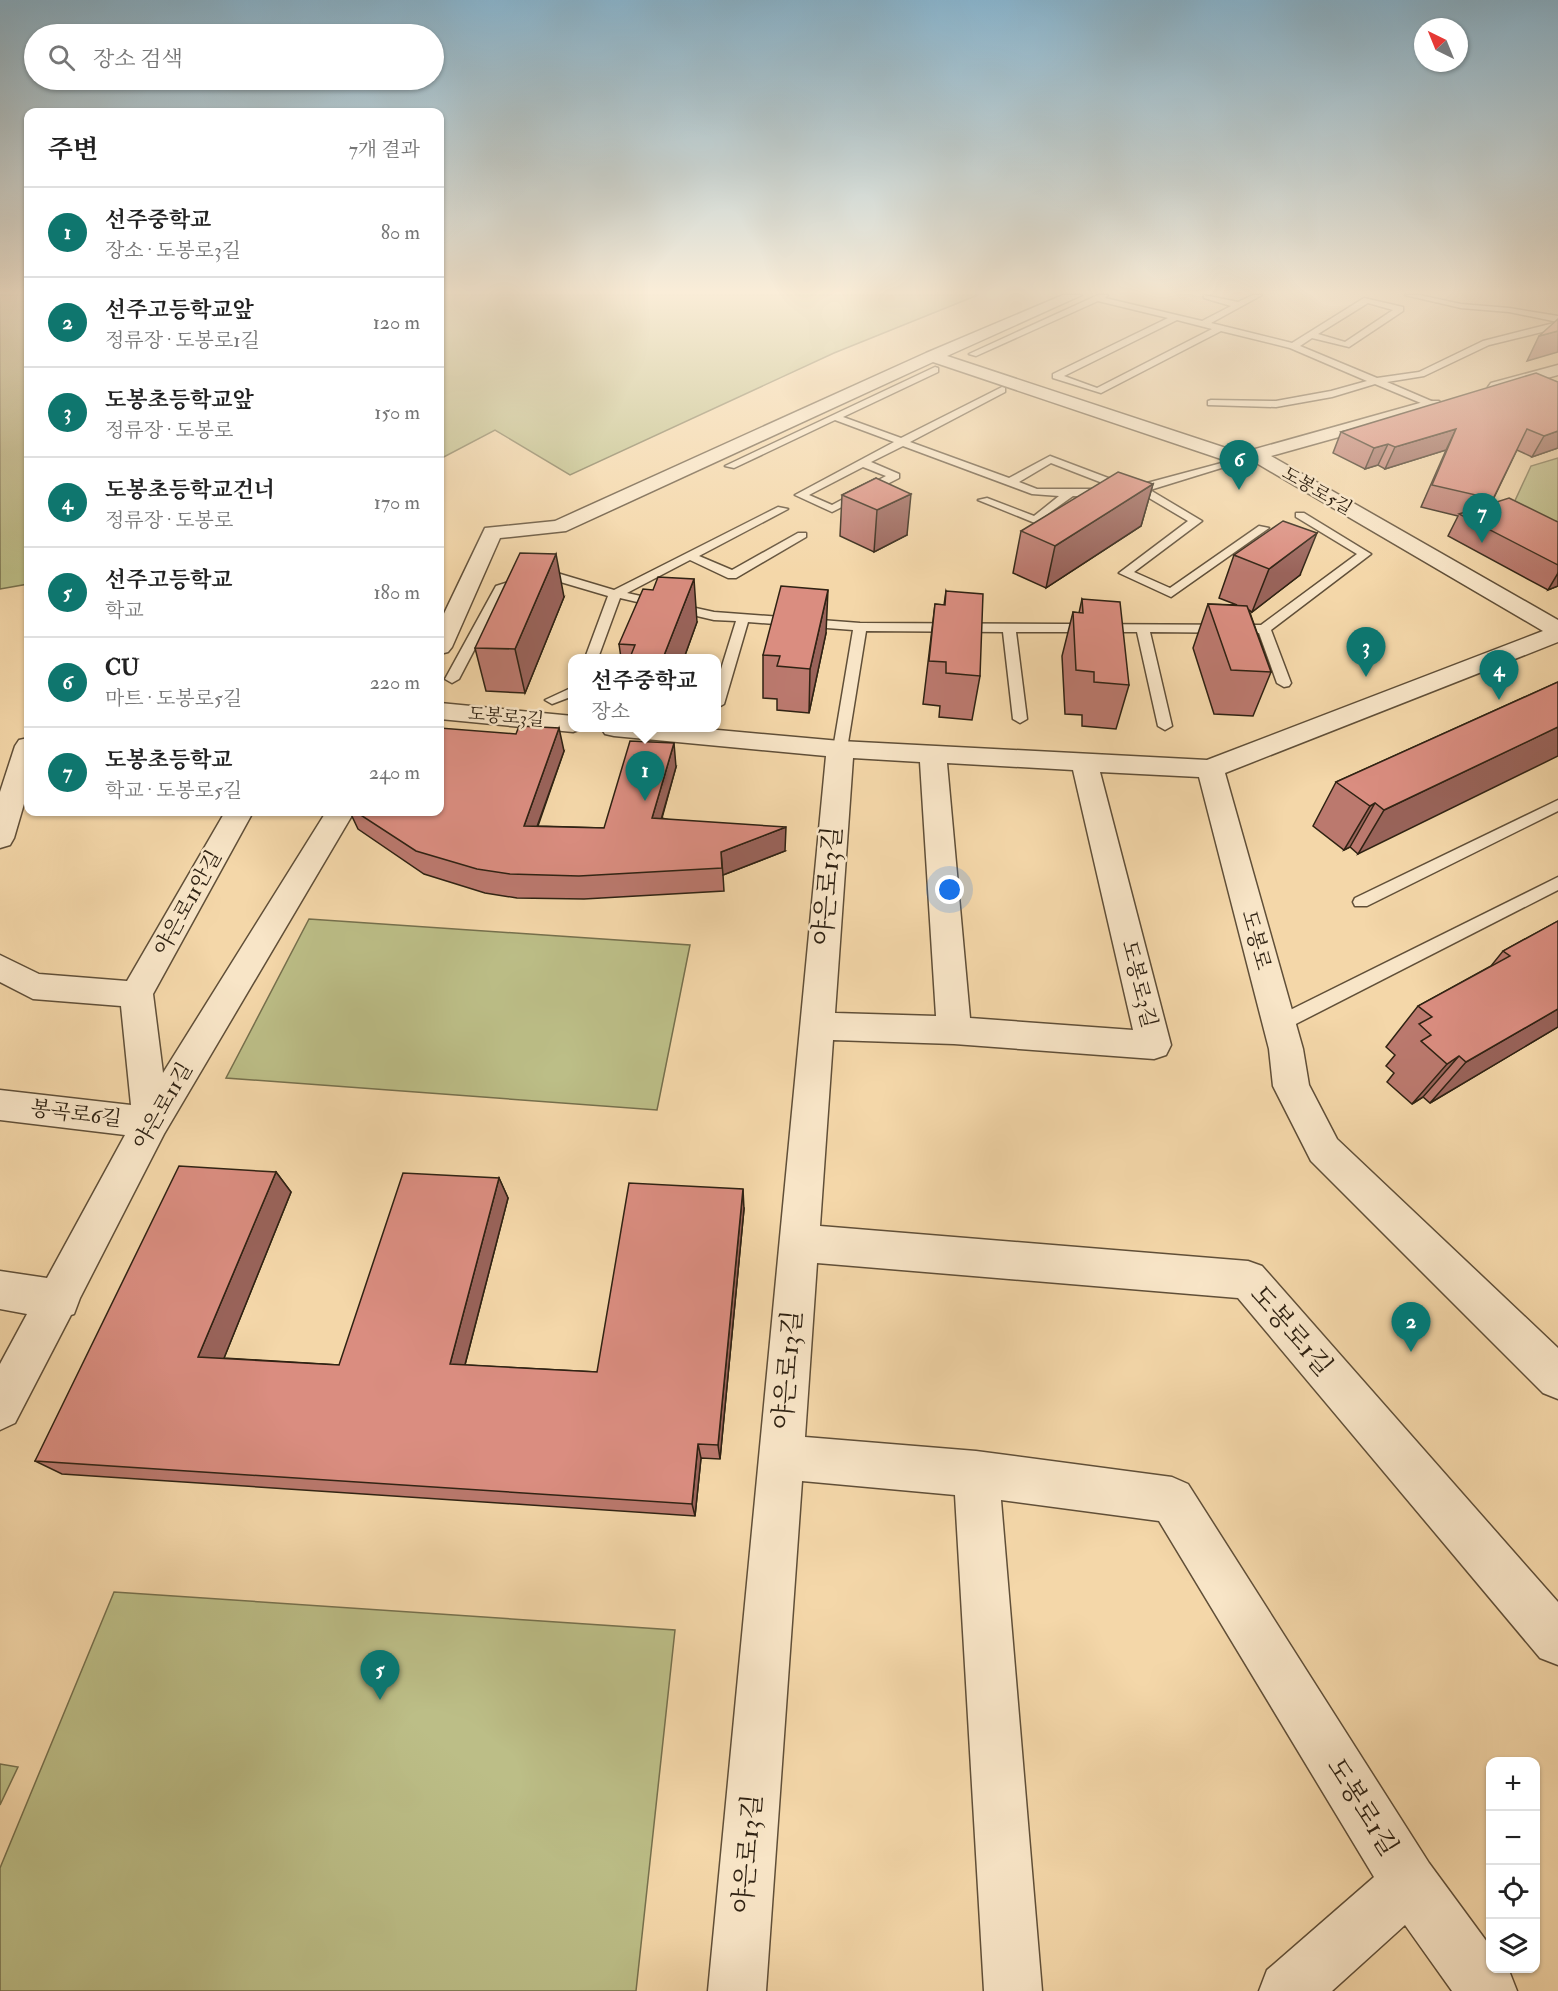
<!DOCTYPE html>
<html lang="ko">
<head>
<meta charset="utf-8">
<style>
	body { margin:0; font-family:"IM FELL Double Pica","Noto Serif KR",serif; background:#f2f2f2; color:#222 }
	.controls { position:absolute; right:18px; bottom:18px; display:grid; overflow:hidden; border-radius:12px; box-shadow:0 2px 4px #0004 }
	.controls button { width:54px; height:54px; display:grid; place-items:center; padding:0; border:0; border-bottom:2px solid #e0e0e0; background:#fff; color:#222; font:30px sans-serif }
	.compass { position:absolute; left:1414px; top:18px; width:54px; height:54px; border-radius:50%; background:#fff; box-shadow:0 2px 4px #0004; rotate:317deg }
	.you { position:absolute; left:950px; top:890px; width:21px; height:21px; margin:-15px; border:4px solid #fff; border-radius:50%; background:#1a73e8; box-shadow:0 0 0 9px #1a73e833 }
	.badge { display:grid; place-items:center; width:39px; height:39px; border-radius:50%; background:#0f766e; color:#fff; font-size:20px; font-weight:700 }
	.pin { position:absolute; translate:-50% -50px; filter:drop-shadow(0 2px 3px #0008) }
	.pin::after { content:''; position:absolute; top:32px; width:21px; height:18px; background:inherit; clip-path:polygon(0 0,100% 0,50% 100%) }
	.popup { position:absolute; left:568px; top:654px; width:153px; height:78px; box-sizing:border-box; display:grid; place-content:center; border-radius:12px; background:#fff; filter:drop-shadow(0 2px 4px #0005); font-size:20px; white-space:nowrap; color:#767676 }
	.popup b { font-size:22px; color:#222 }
	.popup::after { content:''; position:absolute; left:50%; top:100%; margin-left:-12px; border:12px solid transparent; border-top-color:#fff }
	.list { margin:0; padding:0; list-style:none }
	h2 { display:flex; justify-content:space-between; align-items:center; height:78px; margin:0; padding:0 24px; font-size:26px }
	h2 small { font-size:20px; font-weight:400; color:#767676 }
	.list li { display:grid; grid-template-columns:39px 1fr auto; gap:18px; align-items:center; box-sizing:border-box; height:90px; padding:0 24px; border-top:2px solid #e0e0e0 }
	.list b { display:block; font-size:22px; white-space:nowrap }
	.list p { margin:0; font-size:20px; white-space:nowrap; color:#767676 }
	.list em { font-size:20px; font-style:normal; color:#767676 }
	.icon { flex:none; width:33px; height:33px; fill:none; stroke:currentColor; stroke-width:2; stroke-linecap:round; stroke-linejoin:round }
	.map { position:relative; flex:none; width:1558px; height:1991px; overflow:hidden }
	.search { position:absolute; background:#fff; box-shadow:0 2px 4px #0004; left:24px; top:24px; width:420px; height:66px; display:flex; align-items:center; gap:15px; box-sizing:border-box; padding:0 21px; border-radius:33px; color:#767676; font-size:22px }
	.panel { position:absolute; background:#fff; box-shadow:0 2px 4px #0004; left:24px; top:108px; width:420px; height:708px; border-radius:12px }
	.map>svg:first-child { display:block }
</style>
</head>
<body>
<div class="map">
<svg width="1558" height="1991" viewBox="0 0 1558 1991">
	<rect width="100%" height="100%" fill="#f4d7a9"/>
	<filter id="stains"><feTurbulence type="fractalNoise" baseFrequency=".00333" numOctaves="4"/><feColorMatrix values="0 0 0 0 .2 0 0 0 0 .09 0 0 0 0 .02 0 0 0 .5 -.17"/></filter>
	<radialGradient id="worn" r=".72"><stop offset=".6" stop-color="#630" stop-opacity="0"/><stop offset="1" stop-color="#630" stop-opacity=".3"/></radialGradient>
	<g fill="#bcbe87" stroke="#76704d" stroke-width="1.5">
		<path d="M0 295H28V584L0 589Z"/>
		<path d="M440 295H978L834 353 570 475 495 430 440 459Z"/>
		<path d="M1558 458V528L1513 505 1531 466Z"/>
		<path d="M309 919 690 945 657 1110 226 1078Z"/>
		<path d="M114 1592 675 1630 636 1991H0V1868Z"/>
		<path d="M0 1764 18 1767 0 1805Z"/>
	</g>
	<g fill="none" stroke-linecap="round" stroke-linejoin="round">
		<defs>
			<g id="lane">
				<path d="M1098 295H1108L1105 298 1202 321 1231 306 1204 298V295L1238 302 1253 295H1262L1211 323 1292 343 1364 298 1403 307V311L1349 347 1312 338 1300 346 1377 378 1419 372 1483 341 1558 322V328L1489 345 1424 376 1387 382 1436 403 1438 405 1433 408 1375 384 1332 397 1276 407 1208 405V401L1211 400 1276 401 1331 391 1367 381 1290 348 1221 331 1101 393 1053 378V374L1168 318 1098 301 976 356 969 354ZM1368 303 1393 310 1345 342 1318 334ZM1177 320 1212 329 1097 388 1064 376Z"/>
				<path d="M1405 295H1419L1461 304 1509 308 1558 316V322L1509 312 1461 308Z"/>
				<path d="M935 367 938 368V372L843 417 901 438 1002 387 1005 388V392L910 442 1009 478 1050 456 1132 487 1244 457V461L1150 490 1202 521 1134 572 1170 588 1259 526 1269 528 1171 597 1119 573 1188 521 1139 492 1104 497 1073 496 1035 523 978 500 987 498 1034 516 1059 496 1032 494 903 446 871 462 899 474V478L832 512 795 495 894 442 835 420 734 468 725 466ZM1051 463 1118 489H1037L1019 482ZM863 467 886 476 832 505 809 495Z"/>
				<path d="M778 507 788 509 699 556 732 570 798 533H806V537L736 578H728L690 560 627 593 714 612 860 623 1261 625 1357 554 1296 517V513H1304L1371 554 1271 630 1291 683 1289 686 1284 687 1277 683 1259 633 1150 632 1172 726 1165 730 1158 726 1137 632H1016L1027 719 1020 723 1013 719 1003 632 866 631 847 749 840 754 833 749 853 630 748 622 724 704 717 708V682L736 621 714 620 620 598 598 658H585L608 596 547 578 505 591 459 679 452 683 445 679 496 586 547 570 614 590Z"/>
				<path d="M573 687V696L552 704 545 700Z"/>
				<path d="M1558 800V811L1367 906H1355L1353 902 1355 898Z"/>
				<path d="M1558 877V890L1286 1029 1279 1031 1272 1029 1270 1024 1272 1019Z"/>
			</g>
			<g id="street">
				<path d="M1063 295H1082L947 356 1241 453 1427 401H1439L1442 405 1439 409 1271 456 1558 620V642L1225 773 1303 1049 1309 1085 1337 1139 1558 1348V1399L1543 1393 1311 1161 1273 1086 1269 1049 1199 777 1100 772 1171 1045 1166 1055 1154 1059 954 1044 833 1040 820 1226 1248 1261 1262 1266 1558 1602V1665L1540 1658 1238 1298 817 1263 805 1437 976 1451 1172 1477 1188 1484 1429 1863 1490 1946V1968H1508L1517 1991H1452L1405 1925 1332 1991H1259L1267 1970 1374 1877 1159 1521 1001 1500 1042 1991H984L955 1495 802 1481 766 1991H708L826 756 614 736 605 734 601 728H696L840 741 1207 760 1543 631 1253 461 1240 465 1233 463 933 362 566 531 500 538 452 647 448 652 440 654V622L485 528 555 521 926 353ZM853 758 920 762 936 1016 835 1013ZM947 763 1073 770 1133 1030 970 1018Z"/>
				<path d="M1558 365V375L1497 392 1488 387 1491 383Z"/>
				<path d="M440 703 573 716V728H584L573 732 440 719Z"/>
				<path d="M28 738V790L14 838 10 845 0 848V792L15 746 19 740Z"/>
				<path d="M225 812H253L153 994 163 1073 326 812H354L164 1134 80 1298 74 1314 71 1315 15 1423 0 1430V1364L27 1314 0 1309V1271L47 1278 125 1135 0 1120V1090L131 1105 121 1006 33 999 0 982V955L39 974 127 981Z"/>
			</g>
		</defs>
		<use href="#lane" stroke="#604f38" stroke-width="3"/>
		<use href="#street" stroke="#604f38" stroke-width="3"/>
		<use href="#lane" fill="#f8e5c7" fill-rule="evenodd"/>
		<use href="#street" fill="#f8e5c7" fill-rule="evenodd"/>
	</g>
	<g fill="#bb796e" stroke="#2f2213" stroke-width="1.5">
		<path d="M1558 382V448L1532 457 1517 450 1491 504 1558 522V586L1548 590 1448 536 1458 516 1421 507 1446 450 1385 469 1378 465 1365 469 1333 453 1341 432Z"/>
		<path d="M876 478 907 535 874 552 840 536 842 495Z"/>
		<path d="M1153 484 1141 526 1046 588 1013 573 1021 531Z"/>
		<path d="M1234 555 1300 575 1252 612 1249 610 1271 672 1253 716 1214 714 1193 648 1208 604 1237 605 1219 598Z"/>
		<path d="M946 591 980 676 972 720 939 717 940 706 923 704 935 604 944 605Z"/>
		<path d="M564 597 525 693 486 691 475 648Z"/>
		<path d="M1082 599 1129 685 1116 729 1082 726V715L1065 714 1062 656 1073 612 1079 613Z"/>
		<path d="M697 622 684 658H621L619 644Z"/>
		<path d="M826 633 809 713 777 710V699L763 698V655Z"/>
		<path d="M1558 682 1358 854 1350 847 1344 850 1313 826 1336 782Z"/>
		<path d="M564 751 538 826 604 828 676 767 662 818 785 851 723 875 724 891 584 899 517 898 485 893 424 874 358 829 350 812H440Z"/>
		<path d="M1558 921V1027L1430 1103 1423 1097 1412 1104 1387 1082 1394 1073 1386 1066 1395 1055 1386 1047 1418 1006 1491 966 1503 951Z"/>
		<path d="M276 1172 291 1192 224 1358 339 1365 499 1178 508 1198 465 1365 597 1372 744 1209 720 1459 701 1458 695 1516 62 1474 35 1461Z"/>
	</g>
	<g fill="#99635a" stroke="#2f2213" stroke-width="1.5">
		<path d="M1558 331V352L1527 361 1539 336Z"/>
		<path d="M1456 429 1446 450 1385 469 1395 447Z"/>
		<path d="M1558 431V448L1532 457 1544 436Z"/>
		<path d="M1388 444 1378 465 1365 469 1374 448Z"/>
		<path d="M1153 484 1141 526 1046 588 1055 546Z"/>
		<path d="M911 494 907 535 874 552 877 510Z"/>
		<path d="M1317 533 1300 575 1252 612 1269 569Z"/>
		<path d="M556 554 564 597 525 693 515 649Z"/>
		<path d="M1558 573V586L1548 590Z"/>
		<path d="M694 579 697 622 684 658H663Z"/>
		<path d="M828 590 826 633 809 713 810 669Z"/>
		<path d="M1558 727V756L1358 854 1384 810Z"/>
		<path d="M559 728 564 751 529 849 524 826Z"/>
		<path d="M674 743 676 767 655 841 652 818Z"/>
		<path d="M1375 803 1350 847 1344 850 1370 806Z"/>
		<path d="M786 827 785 851 723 875 721 852Z"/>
		<path d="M1558 1009V1027L1430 1103 1466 1062Z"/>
		<path d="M1459 1056 1423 1097 1412 1104 1447 1064Z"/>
		<path d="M276 1172 291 1192 218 1373 198 1357Z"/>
		<path d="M499 1178 508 1198 461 1380 450 1364Z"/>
		<path d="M743 1189 744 1209 720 1459 718 1445Z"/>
		<path d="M698 1444 701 1458 695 1516 692 1504Z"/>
	</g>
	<g fill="#da8d80" stroke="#2f2213" stroke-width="1.5">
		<path d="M1558 319V331L1539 336Z"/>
		<path d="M1536 373 1558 382V431L1544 436 1527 429 1493 499 1432 485 1456 429 1395 447 1388 444 1374 448 1341 432Z"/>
		<path d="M1118 472 1153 484 1055 546 1021 531Z"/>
		<path d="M876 478 911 494 877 510 842 495Z"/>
		<path d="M1509 498 1558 522V565L1459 514Z"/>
		<path d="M1283 521 1317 533 1269 569 1234 555Z"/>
		<path d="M520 553 556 554 515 649 475 648Z"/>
		<path d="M658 577 694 579 663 658 631 655 635 645 619 644 643 589 653 590Z"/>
		<path d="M781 586 828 590 810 669 777 666 780 656 763 655Z"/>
		<path d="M946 591 983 594 980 676 946 673V662L929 661 935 604 945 605Z"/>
		<path d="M1082 599 1120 602 1129 685 1094 682V672L1076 670 1073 612 1083 613Z"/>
		<path d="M1208 604 1247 606 1271 672 1231 670Z"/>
		<path d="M1558 682V727L1384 810 1375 803 1370 806 1336 782Z"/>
		<path d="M519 726 559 728 524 826 604 828 630 741 674 743 652 818 786 827 721 852 722 868 579 876 510 874 477 869 416 851 356 812H440V728L516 734Z"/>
		<path d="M1558 921V1009L1466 1062 1459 1056 1447 1064 1421 1041 1431 1035 1419 1024 1432 1017 1418 1006 1510 956 1503 951Z"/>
		<path d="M179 1166 276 1172 198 1357 339 1365 403 1173 499 1178 450 1364 597 1372 629 1183 743 1189 718 1445 698 1444 692 1504 35 1461Z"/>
	</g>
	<linearGradient id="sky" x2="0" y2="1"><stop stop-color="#89b6d0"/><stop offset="0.51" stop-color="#faedd8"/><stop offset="1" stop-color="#faedd8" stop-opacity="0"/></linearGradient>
	<rect width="1558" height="573" fill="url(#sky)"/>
	<g text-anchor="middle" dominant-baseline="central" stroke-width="5" stroke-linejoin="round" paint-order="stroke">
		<g font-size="18" fill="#2f2213" stroke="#f8e5c7">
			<text transform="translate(1317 491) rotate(30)">도봉로5길</text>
			<text transform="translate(506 717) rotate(5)">도봉로3길</text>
		</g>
		<g font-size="21" fill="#2f2213" stroke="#f8e5c7">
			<text transform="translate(188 903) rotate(-61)">야은로11안길</text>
			<text transform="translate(1256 940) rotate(75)">도봉로</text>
			<text transform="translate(1139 984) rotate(76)">도봉로3길</text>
			<text transform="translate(163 1106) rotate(-60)">야은로11길</text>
			<text transform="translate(76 1114) rotate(7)">봉곡로6길</text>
		</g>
		<g font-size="26" fill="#2f2213" stroke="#f8e5c7">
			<text transform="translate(828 886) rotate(-85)">야은로13길</text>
			<text transform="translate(1291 1331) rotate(49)">도봉로1길</text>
			<text transform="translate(788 1370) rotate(-85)">야은로13길</text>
			<text transform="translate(1362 1807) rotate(58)">도봉로1길</text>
			<text transform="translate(748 1854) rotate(-85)">야은로13길</text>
		</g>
	</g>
	<rect width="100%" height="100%" filter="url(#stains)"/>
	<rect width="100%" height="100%" fill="url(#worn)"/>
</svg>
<div class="controls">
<button>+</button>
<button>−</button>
<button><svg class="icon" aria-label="locate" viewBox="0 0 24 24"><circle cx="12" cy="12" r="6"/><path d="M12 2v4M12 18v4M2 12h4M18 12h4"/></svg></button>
<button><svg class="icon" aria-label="layers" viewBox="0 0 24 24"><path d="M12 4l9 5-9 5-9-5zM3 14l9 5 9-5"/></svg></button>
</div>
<svg class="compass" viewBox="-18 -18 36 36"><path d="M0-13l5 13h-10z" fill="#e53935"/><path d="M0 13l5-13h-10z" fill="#767676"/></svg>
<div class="you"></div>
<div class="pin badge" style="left:645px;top:801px">1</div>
<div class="popup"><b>선주중학교</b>장소</div>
<div class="pin badge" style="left:1411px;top:1352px">2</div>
<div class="pin badge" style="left:1366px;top:677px">3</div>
<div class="pin badge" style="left:1499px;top:700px">4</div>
<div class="pin badge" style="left:380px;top:1700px">5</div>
<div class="pin badge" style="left:1239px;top:490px">6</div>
<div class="pin badge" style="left:1482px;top:543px">7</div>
<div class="search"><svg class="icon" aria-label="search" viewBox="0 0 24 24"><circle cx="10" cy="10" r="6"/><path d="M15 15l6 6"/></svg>장소 검색</div>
<section class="panel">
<h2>주변<small>7개 결과</small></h2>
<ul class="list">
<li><span class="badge">1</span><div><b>선주중학교</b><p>장소 · 도봉로3길</p></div><em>80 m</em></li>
<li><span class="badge">2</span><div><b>선주고등학교앞</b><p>정류장 · 도봉로1길</p></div><em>120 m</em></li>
<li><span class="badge">3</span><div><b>도봉초등학교앞</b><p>정류장 · 도봉로</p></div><em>150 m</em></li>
<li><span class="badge">4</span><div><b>도봉초등학교건너</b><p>정류장 · 도봉로</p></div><em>170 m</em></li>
<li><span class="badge">5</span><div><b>선주고등학교</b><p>학교</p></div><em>180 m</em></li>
<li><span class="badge">6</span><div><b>CU</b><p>마트 · 도봉로5길</p></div><em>220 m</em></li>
<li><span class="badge">7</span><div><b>도봉초등학교</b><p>학교 · 도봉로5길</p></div><em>240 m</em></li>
</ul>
</section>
</div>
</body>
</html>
